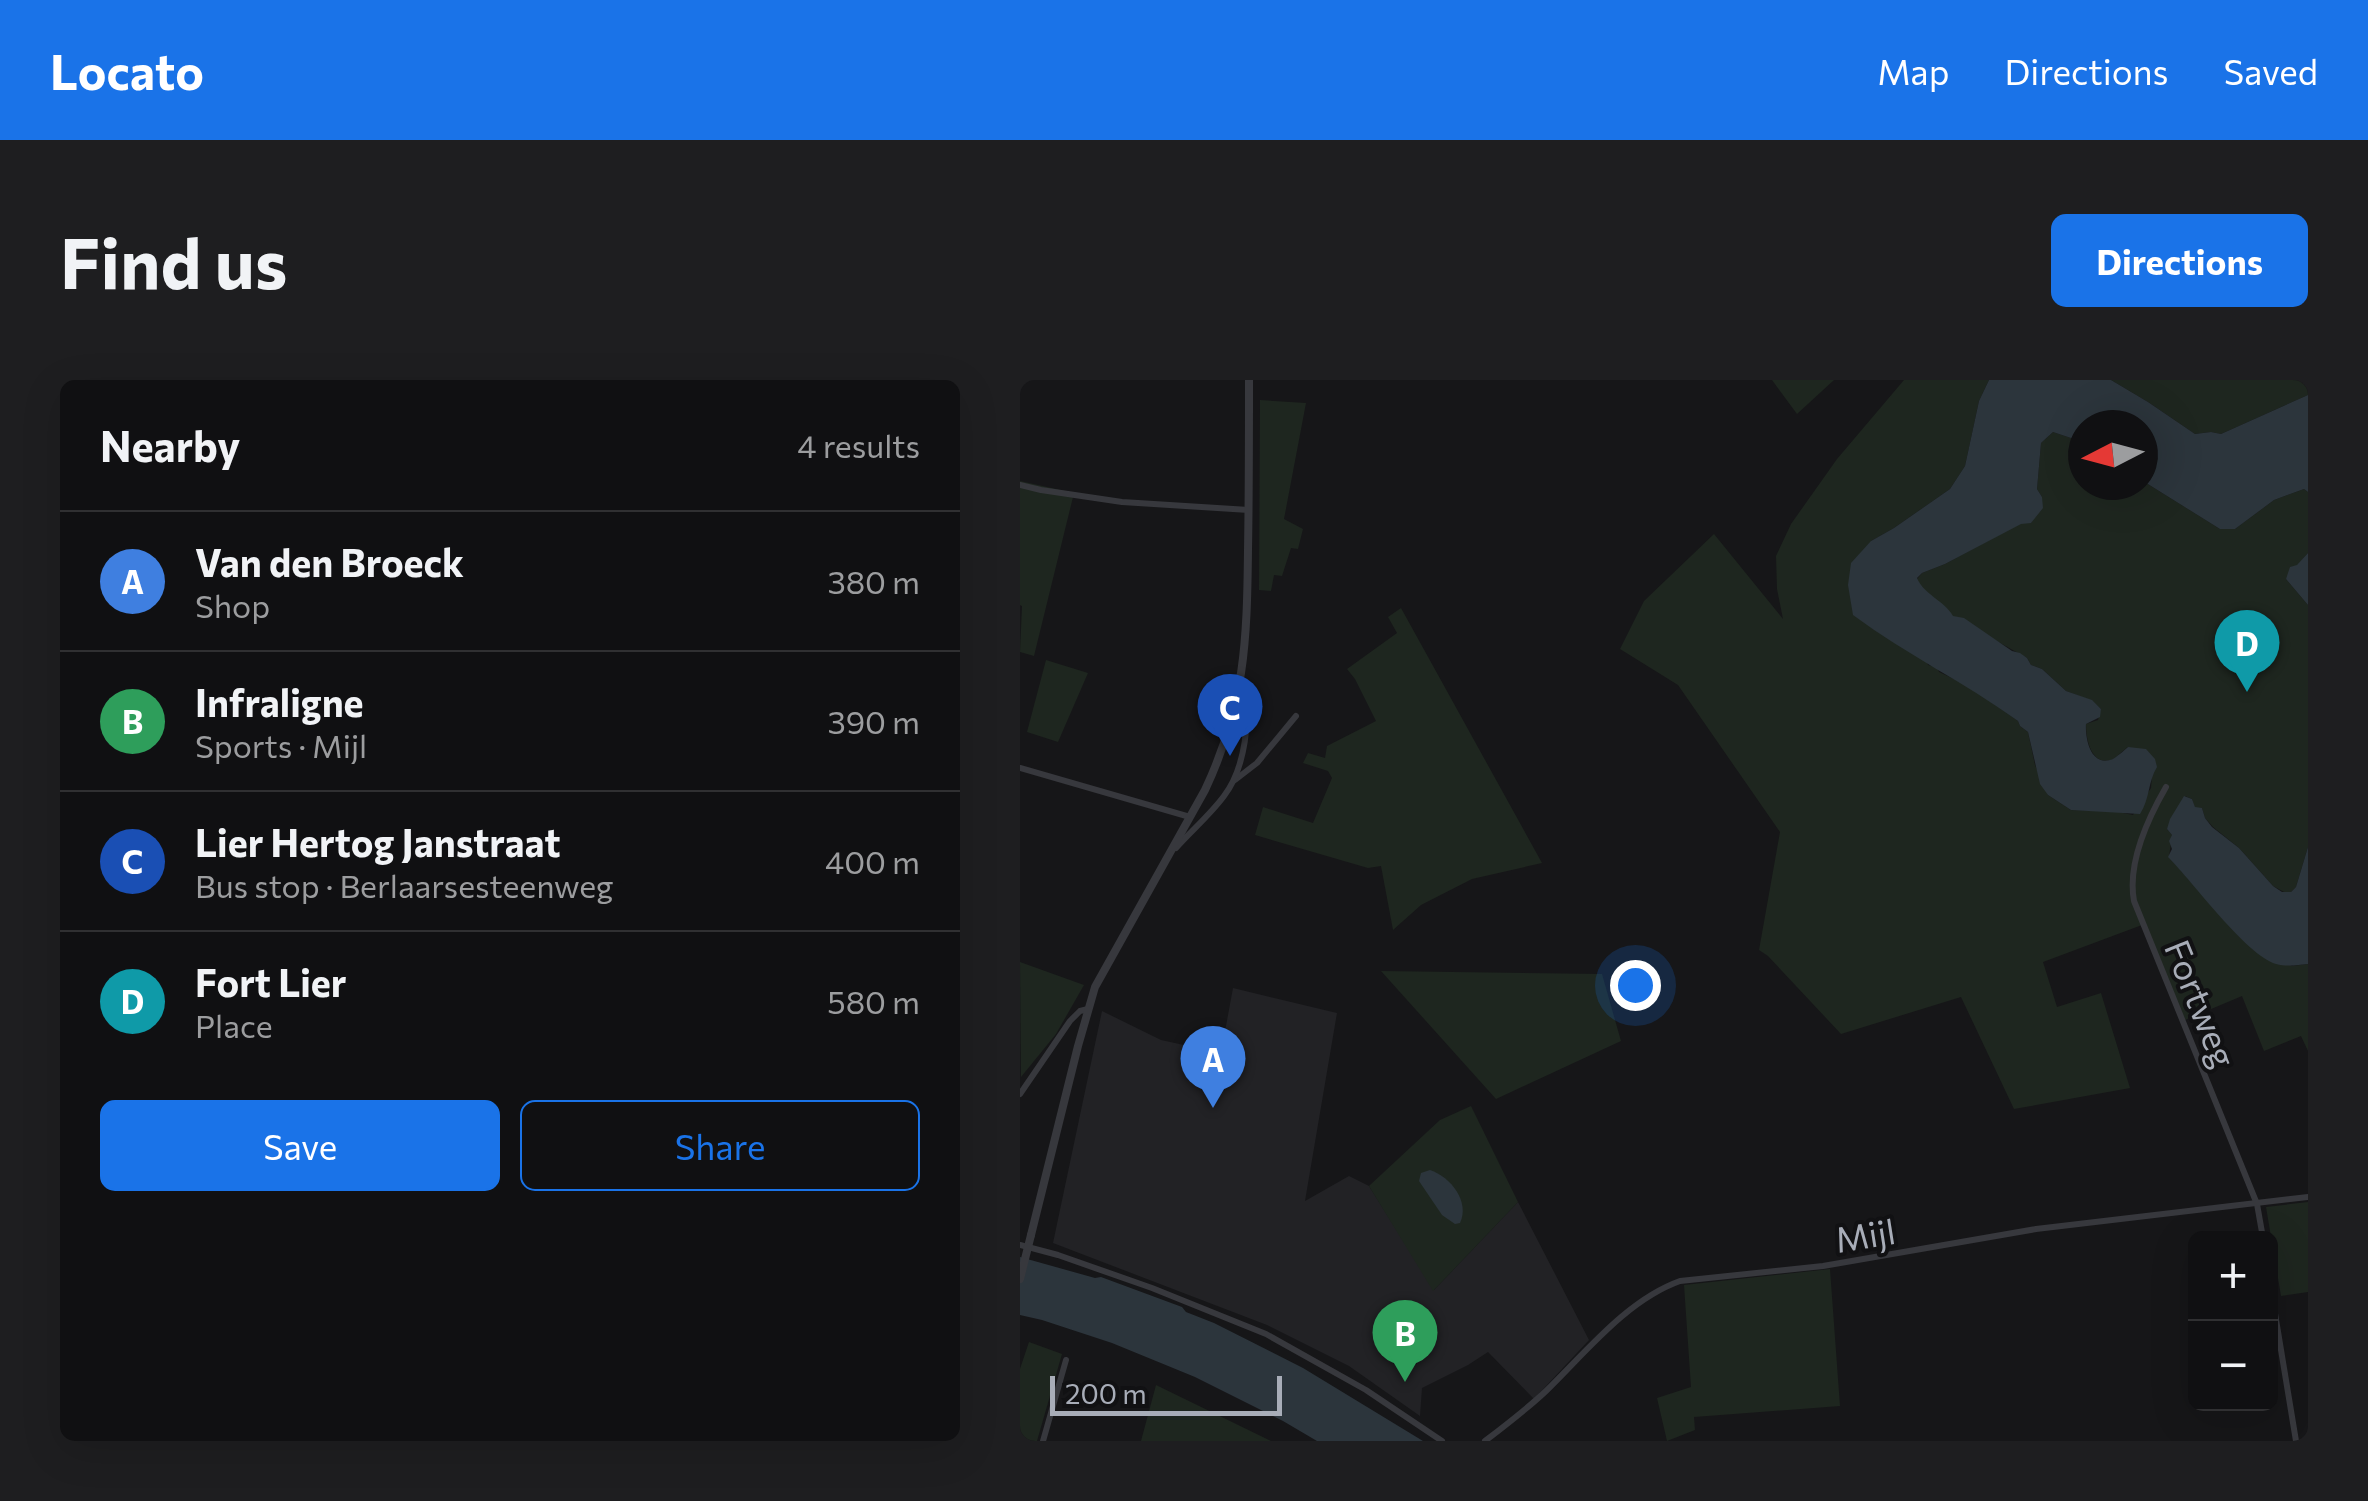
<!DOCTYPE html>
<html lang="en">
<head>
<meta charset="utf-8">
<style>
	body { margin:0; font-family:Commissioner,sans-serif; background:#1e1e20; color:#f1f3f6 }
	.controls { position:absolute; right:30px; bottom:30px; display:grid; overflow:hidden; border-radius:15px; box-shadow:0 10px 40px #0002 }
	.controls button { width:90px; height:90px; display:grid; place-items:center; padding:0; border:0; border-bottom:2px solid #303032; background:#101012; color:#f1f3f6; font:50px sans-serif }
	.compass { position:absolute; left:1048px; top:30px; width:90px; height:90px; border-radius:50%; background:#101012; box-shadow:0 10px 40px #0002; rotate:264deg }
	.scale { position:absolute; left:30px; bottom:25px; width:232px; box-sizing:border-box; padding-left:10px; border:5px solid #a8adb8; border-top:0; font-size:28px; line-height:35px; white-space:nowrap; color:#a8adb8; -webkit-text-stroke:8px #111113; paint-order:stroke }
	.you { position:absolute; left:615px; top:605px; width:35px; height:35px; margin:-25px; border:8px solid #fff; border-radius:50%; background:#1a73e8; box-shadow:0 0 0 15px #1a73e833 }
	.badge { display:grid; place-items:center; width:65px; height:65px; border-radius:50%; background:#1a73e8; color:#fff; font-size:32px; font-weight:700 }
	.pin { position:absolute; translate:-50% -82px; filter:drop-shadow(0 2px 5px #0008) }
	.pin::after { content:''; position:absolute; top:52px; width:35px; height:30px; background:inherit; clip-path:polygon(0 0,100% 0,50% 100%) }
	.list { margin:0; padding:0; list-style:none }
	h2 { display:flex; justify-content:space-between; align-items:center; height:130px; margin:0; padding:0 40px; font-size:42px }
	h2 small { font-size:32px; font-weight:400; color:#9c9d9f }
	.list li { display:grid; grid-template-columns:65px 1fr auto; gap:30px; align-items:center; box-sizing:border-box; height:140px; padding:0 40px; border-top:2px solid #303032 }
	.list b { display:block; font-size:38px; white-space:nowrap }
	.list p { margin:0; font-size:32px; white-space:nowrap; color:#9c9d9f }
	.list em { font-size:32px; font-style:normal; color:#9c9d9f }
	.actions { display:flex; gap:20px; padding:30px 40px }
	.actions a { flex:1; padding:22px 0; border:2px solid #1a73e8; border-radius:15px; text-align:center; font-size:35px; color:#1a73e8 }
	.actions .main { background:#1a73e8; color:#fff }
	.map { position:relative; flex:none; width:1288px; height:1061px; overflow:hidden; border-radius:15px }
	header { display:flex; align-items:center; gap:60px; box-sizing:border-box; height:140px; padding:0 50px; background:#1a73e8; color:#fff }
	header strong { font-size:48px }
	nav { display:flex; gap:55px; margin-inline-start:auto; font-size:35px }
	.intro { display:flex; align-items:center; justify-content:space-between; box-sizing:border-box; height:240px; padding:0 60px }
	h1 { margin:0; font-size:70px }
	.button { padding:25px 45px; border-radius:15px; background:#1a73e8; color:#fff; font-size:35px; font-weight:700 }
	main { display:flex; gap:60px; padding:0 60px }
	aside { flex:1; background:#101012; border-radius:15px; box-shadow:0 10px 40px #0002 }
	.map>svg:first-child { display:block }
</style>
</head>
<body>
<header>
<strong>Locato</strong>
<nav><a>Map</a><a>Directions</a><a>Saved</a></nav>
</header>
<div class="intro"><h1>Find us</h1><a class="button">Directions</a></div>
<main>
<aside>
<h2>Nearby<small>4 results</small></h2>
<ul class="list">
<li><span class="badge" style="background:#3f7fe0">A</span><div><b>Van den Broeck</b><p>Shop</p></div><em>380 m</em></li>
<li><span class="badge" style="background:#2e9e5b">B</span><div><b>Infraligne</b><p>Sports · Mijl</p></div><em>390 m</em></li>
<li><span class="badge" style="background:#1a4fb4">C</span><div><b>Lier Hertog Janstraat</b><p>Bus stop · Berlaarsesteenweg</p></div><em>400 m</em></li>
<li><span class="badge" style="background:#0f9aa8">D</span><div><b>Fort Lier</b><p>Place</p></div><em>580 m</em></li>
</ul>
<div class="actions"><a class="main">Save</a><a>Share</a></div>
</aside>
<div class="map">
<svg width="1288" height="1061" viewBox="0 0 1288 1061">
	<rect width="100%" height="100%" fill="#161618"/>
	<path fill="#222225" d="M213 608 317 633 285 821 329 796 349 806 414 910 498 822 569 960 514 1019 468 972 448 985 402 1008 400 1036 329 986 247 945 33 863 82 631 141 660 201 673Z"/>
	<g fill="#1e261f">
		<path d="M752 0H814L777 34Z"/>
		<path d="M884 0H969L959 21 945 86 930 109 874 148 851 161 908 285 917 287 919 292 947 305 998 341 1000 346 1008 352 1015 385 1028 415 1051 430 1093 431 1113 435 1131 408 1132 396 1108 367C1106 368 1095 378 1094 379 1071 388 1066 359 1066 344L1078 340 1081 329 1072 321 1046 311 1022 289 1011 285 1007 278 932 236 901 207 897 199 902 193 925 184 1001 143H1011L1022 117 1017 109 1021 63 1033 52 1063 62V105H1123V101L1200 149H1215L1254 120 1284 109 1288 112V173L1266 199 1288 225V467L1276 507 1271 512 1266 513 1253 506 1219 468 1193 447 1185 438 1182 428H1175L1172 419 1165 416 1147 449 1152 455 1149 477 1208 544 1272 586 1288 584V671L1281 656 1244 671 1222 616 1165 640 1122 545 1023 582 1037 627 1081 613 1110 708 994 729 941 617 821 654 748 576 739 570 760 452 658 305 600 269 624 221 694 154 763 239 757 209 756 176 771 144 817 79Z"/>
		<path d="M1091 0H1288V15L1201 54 1191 52 1175 54 1128 22Z"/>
		<path d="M240 20 286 23 264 139 283 149 278 169 271 168 262 196 254 195 251 211 239 210Z"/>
		<path d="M0 101 54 113 14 276 0 272 2 226 0 225Z"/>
		<path d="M381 228 522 483 452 499 401 525 373 550 361 486 348 488 235 455 243 427 293 443 312 398 308 391 283 383 288 373 305 378 307 366 356 341 335 299 327 289 377 253 368 237Z"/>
		<path d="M26 280 68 293 38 362 7 352Z"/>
		<path d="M0 582 64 605 36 654 1 697Z"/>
		<path d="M361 591 582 594 601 661 476 719Z"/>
		<path d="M451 726 498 822 413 911 349 806 420 740Z"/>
		<path d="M1288 822V912L1261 916 1246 827Z"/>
		<path d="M810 889 820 1026 674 1037 675 1050 647 1061 637 1018 671 1007 664 905Z"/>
		<path d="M9 962 42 974 17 1061H0V989Z"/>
		<path d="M136 1005 251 1061H121Z"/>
	</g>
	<g fill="#2c353c">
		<path d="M969 0H1091L1128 22 1175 54 1191 52 1201 54 1288 15V112L1284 109 1254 120 1215 149H1200L1123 101V45H1063V62L1033 52 1021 63 1017 109 1022 117 1023 128 1011 143 1001 144 925 184 902 193 897 198C904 215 924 220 933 236L944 238 992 271 1000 273 1007 278 1011 285 1022 289 1046 311 1072 320 1081 329 1080 337 1066 344C1065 359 1071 388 1093 379 1095 378 1106 369 1108 367L1126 369 1135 379 1137 387C1128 401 1130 419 1120 434L1051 430 1028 415 1020 404 1008 352 1000 346 998 341C944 302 887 275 833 235L828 205 831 183 851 161 874 148 930 109 945 86 959 21Z"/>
		<path d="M1288 173V225L1266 199 1270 187 1277 185Z"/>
		<path d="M1164 416 1172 419 1175 427 1182 428 1185 438 1192 447 1219 468 1253 506 1262 512H1271L1276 507 1288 467V584C1277 585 1268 587 1256 584 1226 575 1173 502 1148 477L1152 469 1149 461 1152 455 1147 449 1150 439Z"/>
		<path d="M410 790C431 797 450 822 440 843L435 844 422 835 399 801 401 793Z"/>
		<path d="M0 877 75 898 81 897 162 927 166 932 194 943 283 988 403 1061H297L263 1041 175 997 92 963 22 940 0 935Z"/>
	</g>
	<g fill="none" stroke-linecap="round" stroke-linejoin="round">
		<g stroke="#37383d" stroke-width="6">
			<path d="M0 105 21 110 102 122 229 130"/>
			<path d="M0 388 170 437"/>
			<path d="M215 400 237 383 276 336"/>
			<path d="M1146 407C1127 440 1107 483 1114 521L1237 824 1243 858"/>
			<path d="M156 468C171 451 190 435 204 416 224 390 234 334 220 304"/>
			<path d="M0 714 50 641 60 631 68 629"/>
			<path d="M0 865 38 875 132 908 246 954 346 1010 422 1061"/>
			<path d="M1250 903 1276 1061"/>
			<path d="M23 1061 46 980"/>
			<path d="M465 1061C486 1045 507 1029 526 1011 566 972 607 920 660 901L803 886 1016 849 1288 817"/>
		</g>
		<path stroke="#37383d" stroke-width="8" d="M11 855 58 666 75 607 185 410C225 325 227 261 228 170 229 113 229 57 229 0"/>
		<path stroke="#37383d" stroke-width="8" d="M0 899 11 855"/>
	</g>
	<g text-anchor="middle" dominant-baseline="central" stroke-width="8" stroke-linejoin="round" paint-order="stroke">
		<g font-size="35" fill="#a8adb8" stroke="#111113">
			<text transform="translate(1182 623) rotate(68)">Fortweg</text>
			<text transform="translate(845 854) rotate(-9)">Mijl</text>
		</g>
	</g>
</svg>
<div class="controls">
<button>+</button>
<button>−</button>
</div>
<svg class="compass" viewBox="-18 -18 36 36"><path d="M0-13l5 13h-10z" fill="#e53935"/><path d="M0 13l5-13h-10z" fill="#9c9d9f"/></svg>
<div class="scale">200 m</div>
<div class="you"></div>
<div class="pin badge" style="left:193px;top:728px;background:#3f7fe0">A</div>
<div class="pin badge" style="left:385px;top:1002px;background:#2e9e5b">B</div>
<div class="pin badge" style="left:210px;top:376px;background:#1a4fb4">C</div>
<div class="pin badge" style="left:1227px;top:312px;background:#0f9aa8">D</div>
</div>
</main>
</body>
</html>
